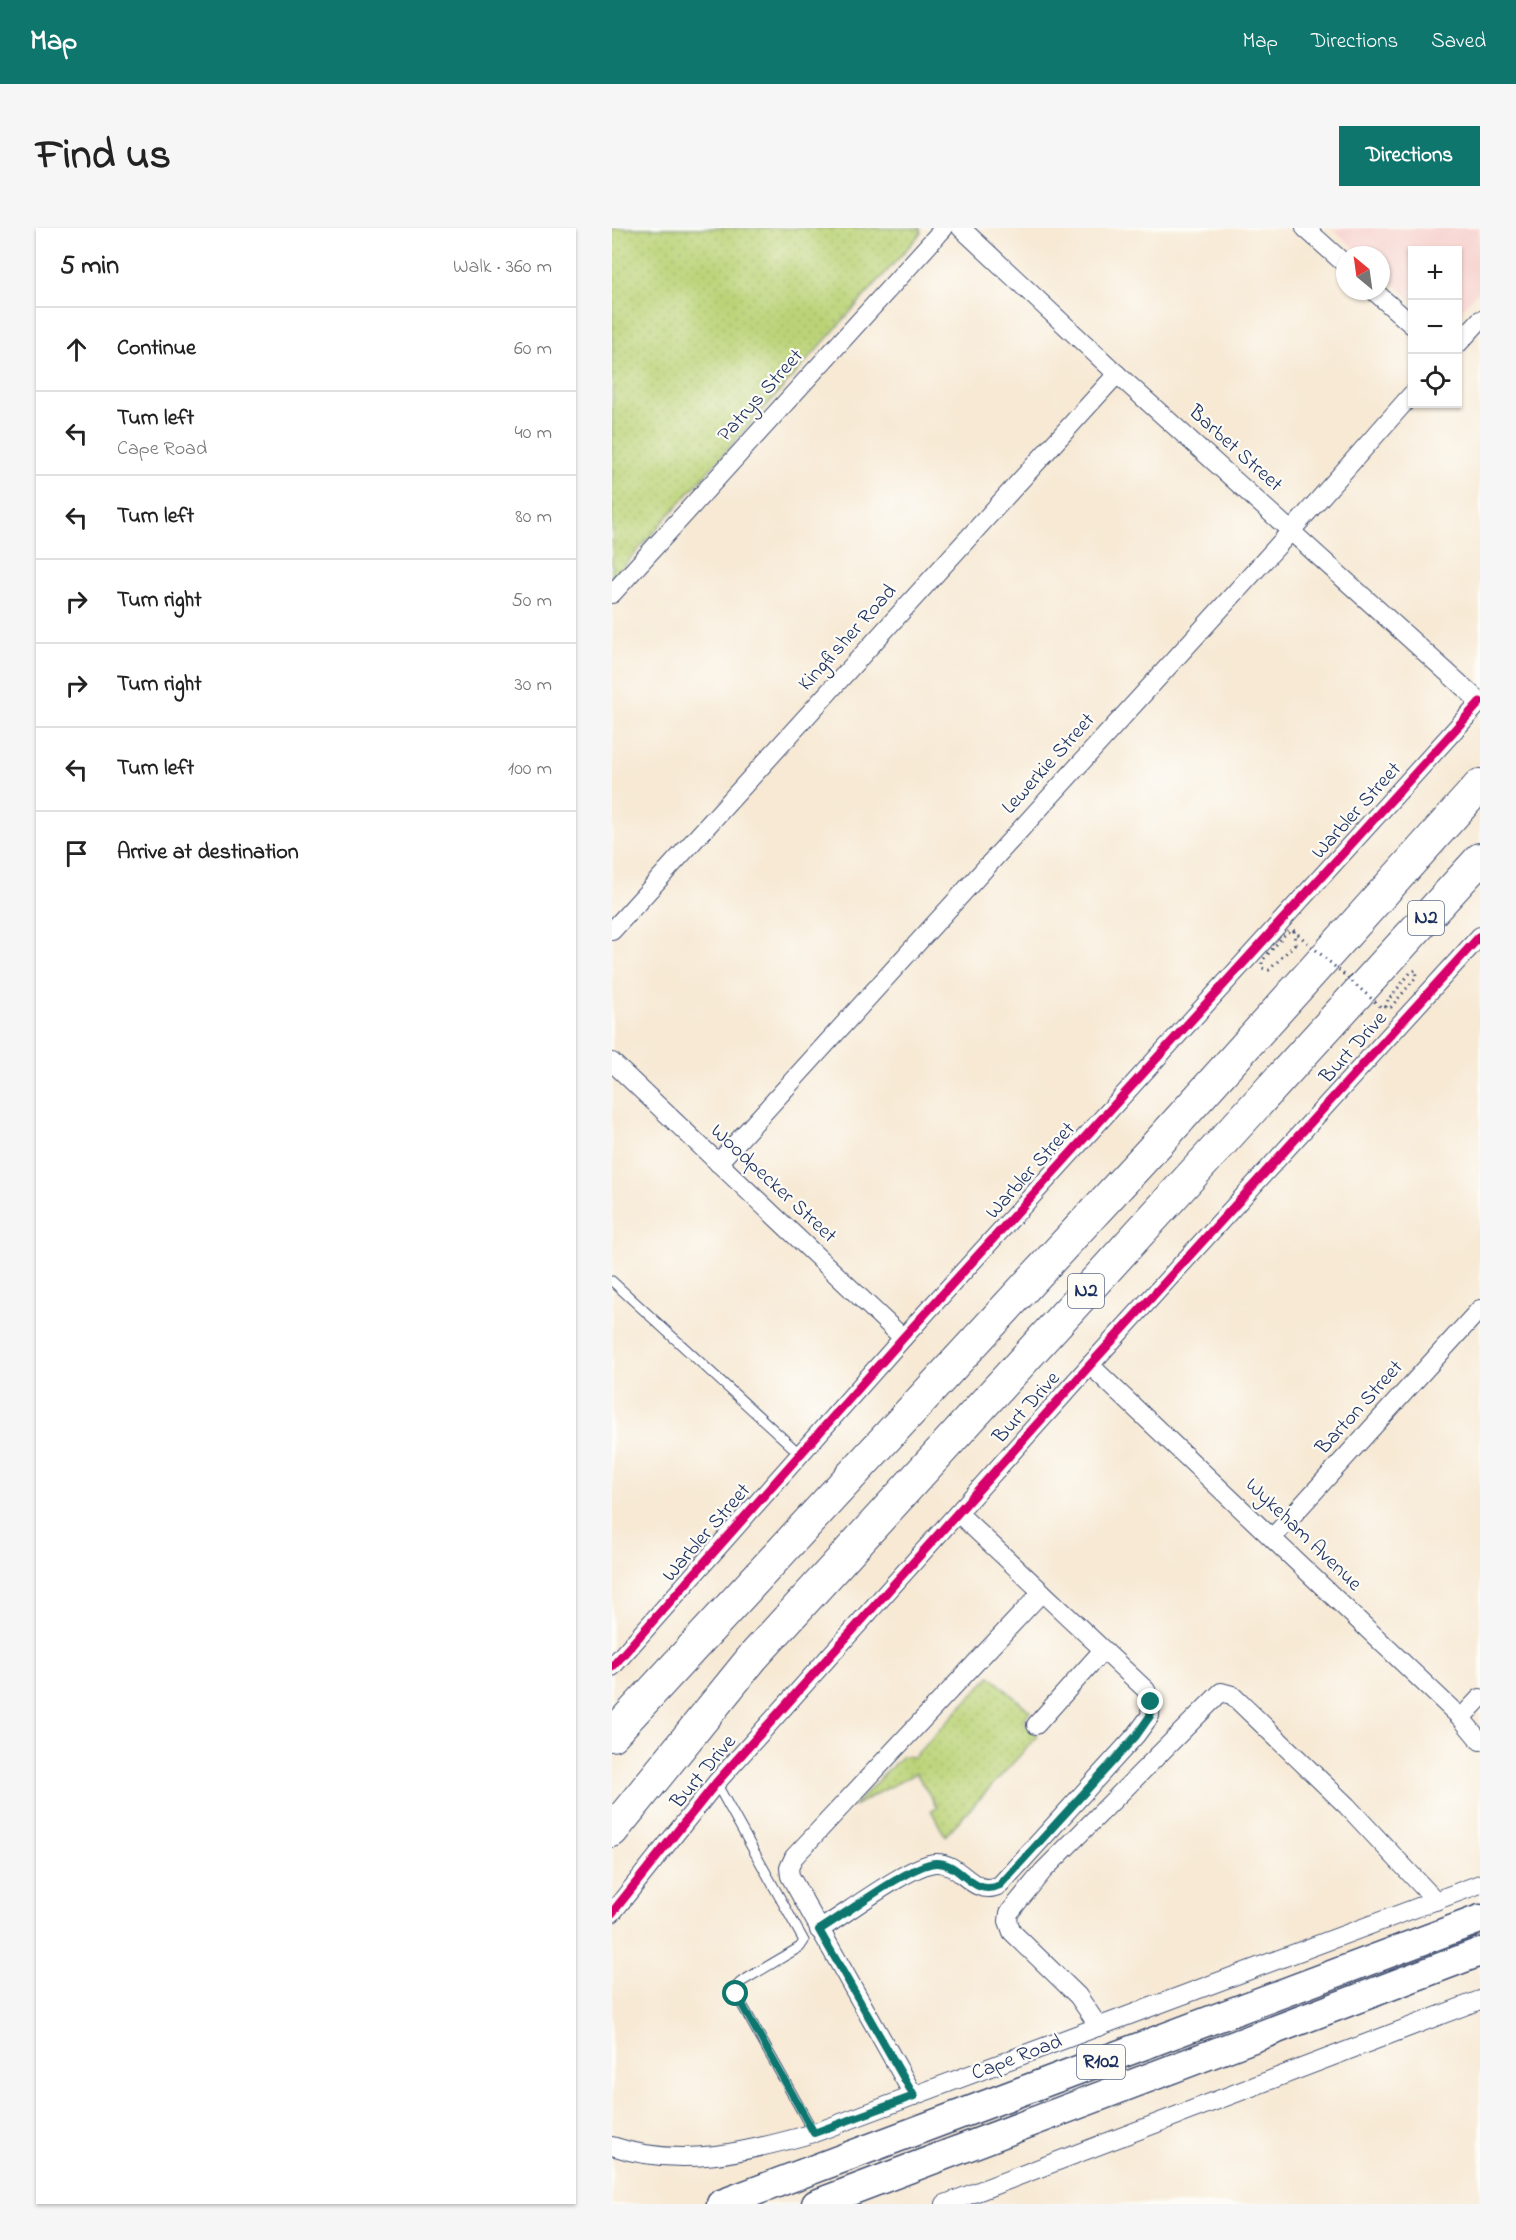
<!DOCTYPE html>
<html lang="en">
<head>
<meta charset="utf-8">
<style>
	body { margin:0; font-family:"Indie Flower",sans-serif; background:#f6f6f6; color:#222 }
	.controls { position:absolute; right:18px; top:18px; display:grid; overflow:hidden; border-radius:0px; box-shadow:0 2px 4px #0004 }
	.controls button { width:54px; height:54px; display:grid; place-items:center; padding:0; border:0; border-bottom:2px solid #e0e0e0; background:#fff; color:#222; font:30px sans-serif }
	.compass { position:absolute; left:724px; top:18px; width:54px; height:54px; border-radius:50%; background:#fff; box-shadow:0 2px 4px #0004; rotate:331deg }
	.stop { position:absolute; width:18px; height:18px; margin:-14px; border:4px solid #0f766e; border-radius:50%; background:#fff }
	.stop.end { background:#0f766e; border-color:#fff; box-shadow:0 2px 6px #0008 }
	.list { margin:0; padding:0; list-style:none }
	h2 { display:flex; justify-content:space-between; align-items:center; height:78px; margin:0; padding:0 24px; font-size:26px }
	h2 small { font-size:20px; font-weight:400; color:#767676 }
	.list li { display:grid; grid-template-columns:39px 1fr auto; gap:18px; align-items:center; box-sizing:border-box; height:84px; padding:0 24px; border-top:2px solid #e0e0e0 }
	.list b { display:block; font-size:22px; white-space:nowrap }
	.list p { margin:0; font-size:20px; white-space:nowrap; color:#767676 }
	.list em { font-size:20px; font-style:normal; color:#767676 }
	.icon { flex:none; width:33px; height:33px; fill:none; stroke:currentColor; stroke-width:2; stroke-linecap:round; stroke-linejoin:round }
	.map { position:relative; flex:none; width:868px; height:1976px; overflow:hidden; border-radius:0px }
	header { display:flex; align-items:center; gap:36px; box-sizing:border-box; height:84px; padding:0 30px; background:#0f766e; color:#fff }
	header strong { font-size:28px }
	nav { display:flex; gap:33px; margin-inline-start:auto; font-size:21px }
	.intro { display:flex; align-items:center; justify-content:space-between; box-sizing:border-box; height:144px; padding:0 36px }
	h1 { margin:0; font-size:42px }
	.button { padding:15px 27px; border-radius:0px; background:#0f766e; color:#fff; font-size:21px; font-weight:700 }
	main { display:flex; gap:36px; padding:0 36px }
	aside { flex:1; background:#fff; border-radius:0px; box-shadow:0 2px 4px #0004 }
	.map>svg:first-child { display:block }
</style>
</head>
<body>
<header>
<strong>Map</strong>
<nav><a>Map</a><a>Directions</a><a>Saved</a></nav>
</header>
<div class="intro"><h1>Find us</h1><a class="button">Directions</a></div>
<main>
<aside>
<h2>5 min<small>Walk · 360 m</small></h2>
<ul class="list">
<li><svg class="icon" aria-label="ahead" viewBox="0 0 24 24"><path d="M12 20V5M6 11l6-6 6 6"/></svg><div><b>Continue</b></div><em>60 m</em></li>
<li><svg class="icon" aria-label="left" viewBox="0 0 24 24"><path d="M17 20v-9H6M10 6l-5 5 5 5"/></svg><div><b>Turn left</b><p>Cape Road</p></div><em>40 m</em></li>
<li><svg class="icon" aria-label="left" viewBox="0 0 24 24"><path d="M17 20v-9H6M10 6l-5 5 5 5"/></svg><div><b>Turn left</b></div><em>80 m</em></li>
<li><svg class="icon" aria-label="right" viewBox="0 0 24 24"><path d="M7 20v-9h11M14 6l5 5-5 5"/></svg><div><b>Turn right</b></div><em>50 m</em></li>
<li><svg class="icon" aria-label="right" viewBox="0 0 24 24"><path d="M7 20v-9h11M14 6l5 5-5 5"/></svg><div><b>Turn right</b></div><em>30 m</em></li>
<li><svg class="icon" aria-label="left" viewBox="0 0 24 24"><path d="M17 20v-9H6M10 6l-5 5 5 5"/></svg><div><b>Turn left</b></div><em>100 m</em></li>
<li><svg class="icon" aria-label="arrive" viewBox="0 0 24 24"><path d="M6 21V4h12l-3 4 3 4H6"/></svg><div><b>Arrive at destination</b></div></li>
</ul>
</aside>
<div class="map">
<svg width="868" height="1976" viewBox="0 0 868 1976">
	<defs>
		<pattern id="park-dots" width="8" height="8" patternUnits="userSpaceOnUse" patternTransform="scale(1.5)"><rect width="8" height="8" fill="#bbd377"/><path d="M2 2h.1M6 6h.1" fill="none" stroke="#a0b569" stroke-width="1.8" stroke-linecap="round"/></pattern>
	</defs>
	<rect width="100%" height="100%" fill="#fdfcf7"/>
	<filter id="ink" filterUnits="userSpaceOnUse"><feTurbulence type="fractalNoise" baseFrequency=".0167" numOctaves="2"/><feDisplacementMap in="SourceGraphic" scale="12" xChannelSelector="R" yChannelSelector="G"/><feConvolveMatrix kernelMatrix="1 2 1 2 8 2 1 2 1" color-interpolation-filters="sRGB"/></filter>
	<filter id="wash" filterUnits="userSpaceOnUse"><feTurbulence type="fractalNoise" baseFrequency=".008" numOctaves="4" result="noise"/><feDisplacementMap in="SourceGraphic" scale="24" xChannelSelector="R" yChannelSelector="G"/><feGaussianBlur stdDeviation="1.35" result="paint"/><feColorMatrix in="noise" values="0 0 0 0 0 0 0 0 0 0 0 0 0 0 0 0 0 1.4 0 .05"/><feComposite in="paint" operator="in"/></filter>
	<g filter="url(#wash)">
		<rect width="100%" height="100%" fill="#f7e9d4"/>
		<path fill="#f7d0cc" d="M720 0H868V61L846 86V22H800V72L769 44V27H750Z"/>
		<g fill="url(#park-dots)" stroke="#6b816a" stroke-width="1.5">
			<path d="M0 0H308L309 5 0 351Z"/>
			<path d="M378 1448 418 1483 411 1494 426 1508 333 1608 319 1582 325 1579 304 1545 240 1579 290 1528 302 1529Z"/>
		</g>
	</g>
	<g filter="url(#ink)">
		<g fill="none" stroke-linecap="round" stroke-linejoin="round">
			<defs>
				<g id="service">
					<path d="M0 1053 188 1226"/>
					<path d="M104 1555 192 1713 188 1719 129 1754 124 1759V1766L202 1905"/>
				</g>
				<g id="minor">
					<path d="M349 0 505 146 868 474"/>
					<path d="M693 0 733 36"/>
					<path d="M762 63 800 97"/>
					<path d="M846 116 868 92"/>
					<path d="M0 366 332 0"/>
					<path d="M0 703 505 146"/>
					<path d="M0 834 291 1110"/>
					<path d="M106 935 680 302 800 166"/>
					<path d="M478 1137 849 1490 868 1513"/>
					<path d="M661 1309 868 1081"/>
					<path d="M0 1439 291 1110 868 474"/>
					<path d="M849 1490 868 1470"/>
					<path d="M424 1497 491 1422"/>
					<path d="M0 1685 104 1555 478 1137 868 708"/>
					<path d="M207 1702C232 1687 298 1637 323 1635 349 1633 360 1671 388 1657L524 1507 538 1488 539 1475 534 1462 346 1285"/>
					<path d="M487 1799 466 1768 400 1704 396 1693 397 1685 431 1643 609 1464 620 1467 735 1578 824 1673"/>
					<path d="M302 1868 178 1648 177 1640 182 1629 430 1364"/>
					<path d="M0 1918C68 1941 135 1924 202 1905L868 1656"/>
					<path d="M333 1976 868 1772"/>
				</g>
				<g id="primary">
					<path d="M109 1976 868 1691"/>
					<path d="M204 1976 868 1724"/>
				</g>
				<g id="motorway">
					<path d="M0 1507 548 913 868 557"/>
					<path d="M0 1603 141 1429 868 631"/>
				</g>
			</defs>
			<use href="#service" stroke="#3c4b70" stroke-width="11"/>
			<use href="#minor" stroke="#3c4b70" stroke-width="20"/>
			<use href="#primary" stroke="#3c4b70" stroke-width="31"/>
			<use href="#motorway" stroke="#3c4b70" stroke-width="34"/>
			<g stroke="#3c4b70" stroke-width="3" stroke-dasharray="1.5 4.5" stroke-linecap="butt">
				<path d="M682 703 683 716"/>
				<path d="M776 772 774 779 778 781"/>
			</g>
			<use href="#service" stroke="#fff" stroke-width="9"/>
			<use href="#minor" stroke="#fff" stroke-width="18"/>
			<use href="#primary" stroke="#fff" stroke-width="28"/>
			<use href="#motorway" stroke="#fff" stroke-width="32"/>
			<path stroke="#3c4b70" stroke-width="3" stroke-dasharray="1.5 4.5" stroke-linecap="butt" d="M683 716 657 742 650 740V733L675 704 681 702 769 779H779L805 748 804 742 799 744 776 772"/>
			<defs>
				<g id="cycleway">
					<path d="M0 1439 291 1110 868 474"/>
					<path d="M0 1685 104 1555 478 1137 868 708"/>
				</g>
			</defs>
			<use href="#cycleway" stroke="#fdfcf7" stroke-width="13"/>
			<use href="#cycleway" stroke="#d6006c" stroke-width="9"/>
		</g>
	</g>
	<g fill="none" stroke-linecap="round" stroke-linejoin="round" filter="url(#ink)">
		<path stroke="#0f766e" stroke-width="8" d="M124 1766 202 1905 302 1868 207 1702C232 1687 298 1637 323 1635 349 1633 360 1671 388 1657L524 1508 538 1488 539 1474"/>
	</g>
	<g text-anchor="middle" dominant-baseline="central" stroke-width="4.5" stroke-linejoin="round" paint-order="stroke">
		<g fill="#fdfcf7" stroke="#5f6c8c" stroke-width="1.5">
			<rect x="796" y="673" width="36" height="34" rx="4.5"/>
			<rect x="456" y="1046" width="36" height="34" rx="4.5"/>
			<rect x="465" y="1817" width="48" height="34" rx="4.5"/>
		</g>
		<g font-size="20" font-weight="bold" fill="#1b2f5e">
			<text x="814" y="690">N2</text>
			<text x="474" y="1063">N2</text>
			<text x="489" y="1834">R102</text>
		</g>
		<g font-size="21" fill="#1b2f5e" stroke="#fdfcf7">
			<text transform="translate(149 168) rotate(-48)">Patrys Street</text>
			<text transform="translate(623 221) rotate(42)">Barbet Street</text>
			<text transform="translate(236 410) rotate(-48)">Kingfisher Road</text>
			<text transform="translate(437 536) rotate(-48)">Lewerkie Street</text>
			<text transform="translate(745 583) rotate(-48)">Warbler Street</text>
			<text transform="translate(742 820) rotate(-48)">Burt Drive</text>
			<text transform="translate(419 943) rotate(-48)">Warbler Street</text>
			<text transform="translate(161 956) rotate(43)">Woodpecker Street</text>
			<text transform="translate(415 1180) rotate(-48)">Burt Drive</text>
			<text transform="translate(748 1180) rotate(-48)">Barton Street</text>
			<text transform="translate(95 1305) rotate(-49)">Warbler Street</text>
			<text transform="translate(691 1307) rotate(44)">Wykeham Avenue</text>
			<text transform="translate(92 1544) rotate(-50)">Burt Drive</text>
			<text transform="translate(405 1830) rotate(-21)">Cape Road</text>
		</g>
	</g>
</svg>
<div class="controls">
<button>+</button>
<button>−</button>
<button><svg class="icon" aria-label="locate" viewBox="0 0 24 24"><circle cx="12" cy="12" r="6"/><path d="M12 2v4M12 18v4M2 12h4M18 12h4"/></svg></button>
</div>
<svg class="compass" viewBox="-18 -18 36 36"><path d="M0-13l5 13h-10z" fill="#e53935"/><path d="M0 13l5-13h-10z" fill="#767676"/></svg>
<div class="stop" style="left:124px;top:1766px"></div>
<div class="stop end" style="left:539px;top:1474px"></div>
</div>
</main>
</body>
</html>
